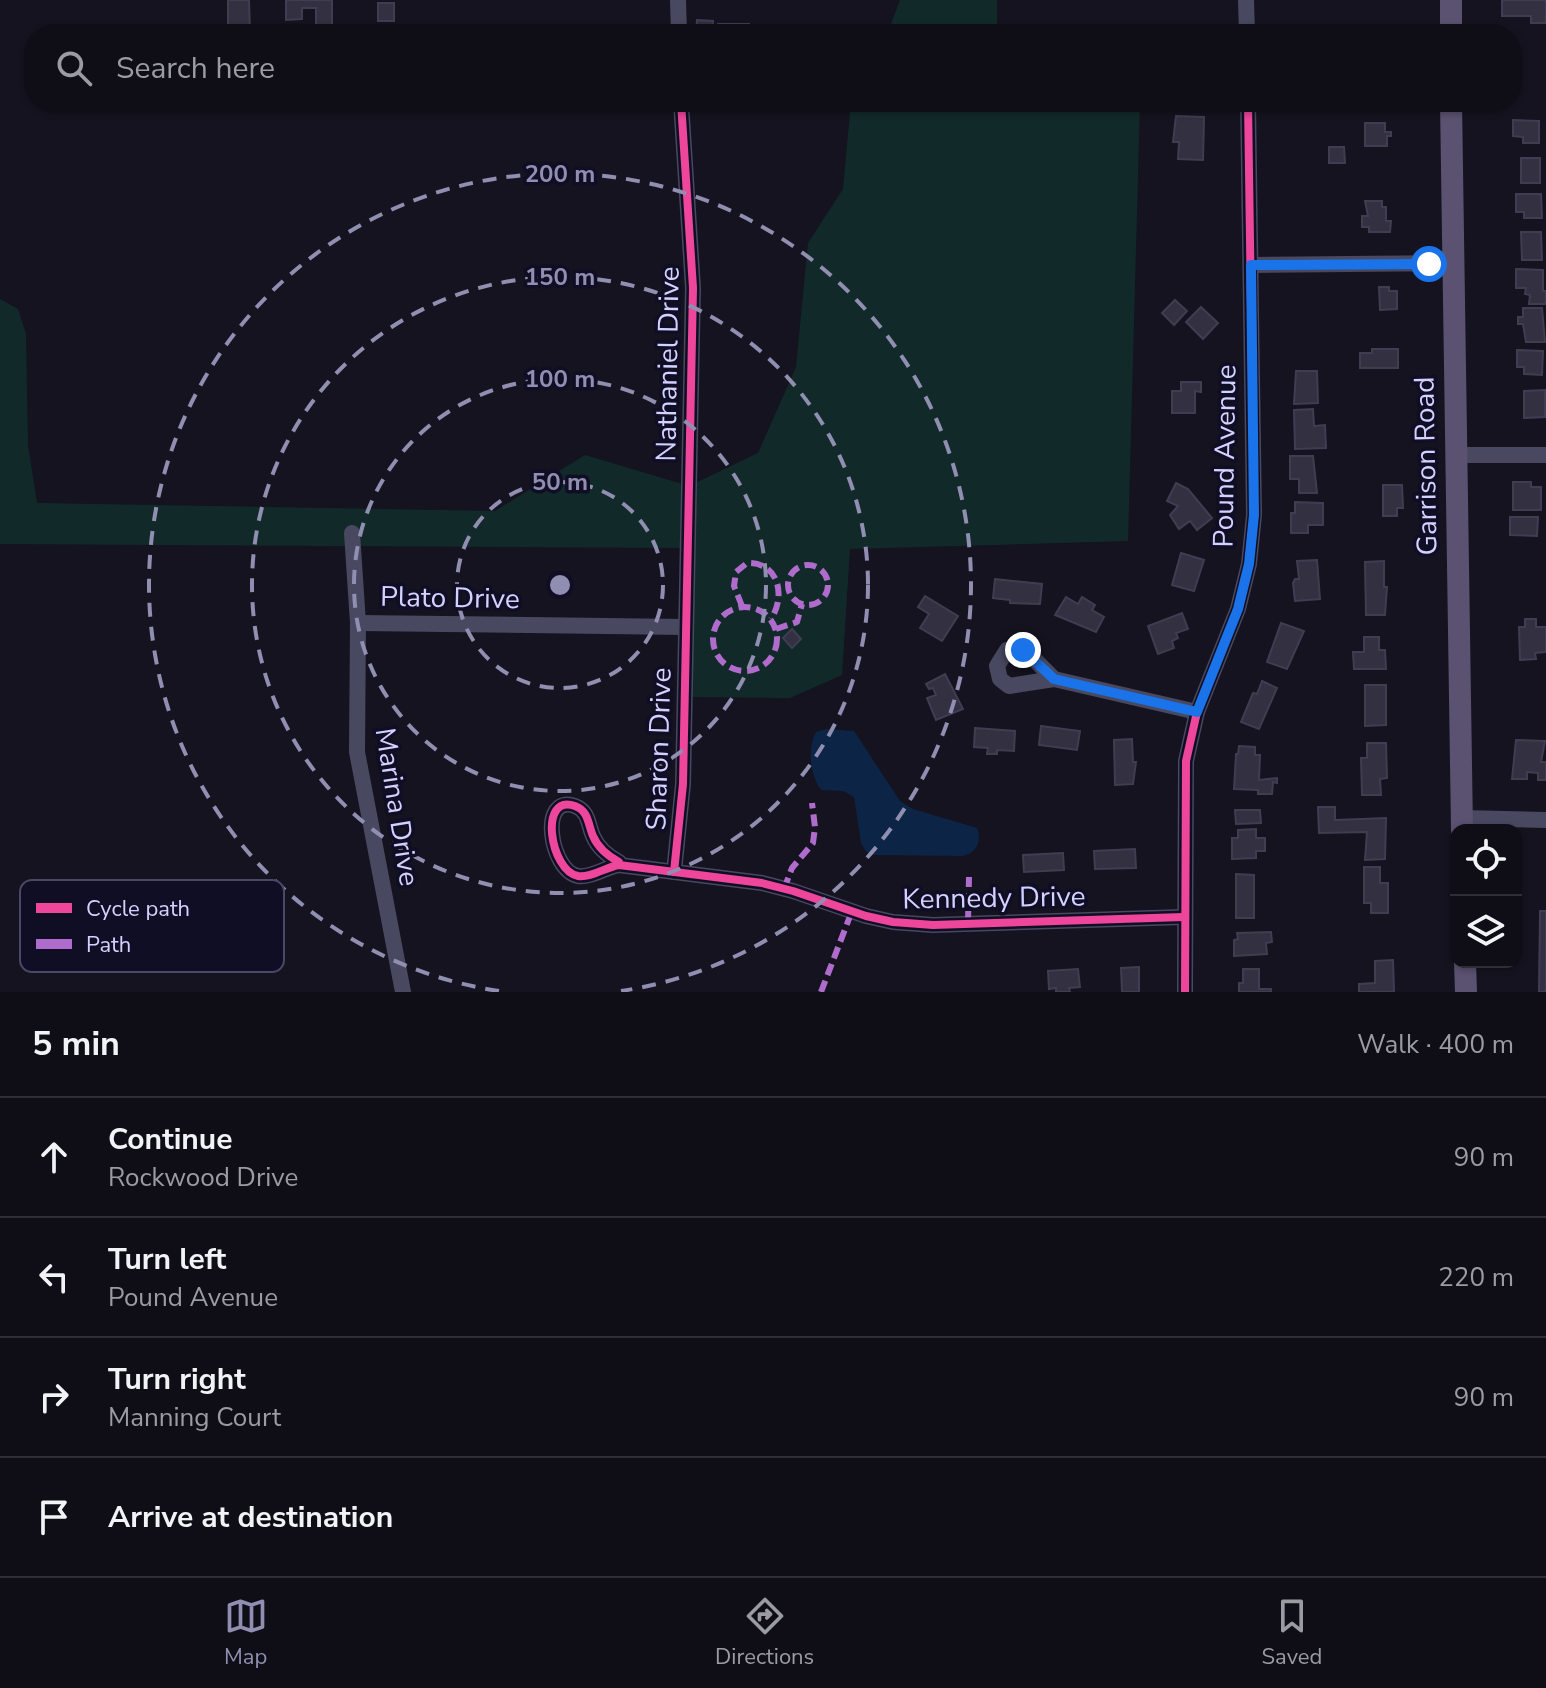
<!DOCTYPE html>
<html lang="en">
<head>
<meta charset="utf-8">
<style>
	body { margin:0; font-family:"Nunito Sans",sans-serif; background:#1d1c24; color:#f1f3f6 }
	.controls { position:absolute; right:24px; bottom:24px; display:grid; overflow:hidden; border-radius:16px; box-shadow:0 2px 6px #0004 }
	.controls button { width:72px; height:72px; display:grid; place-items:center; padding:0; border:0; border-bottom:2px solid #2f2e36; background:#0f0e17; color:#f1f3f6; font:40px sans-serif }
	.stop { position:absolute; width:24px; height:24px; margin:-18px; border:6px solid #1a73e8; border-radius:50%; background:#fff }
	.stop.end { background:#1a73e8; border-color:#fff; box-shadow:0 2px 8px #0008 }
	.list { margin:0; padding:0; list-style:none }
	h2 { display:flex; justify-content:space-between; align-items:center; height:104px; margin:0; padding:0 32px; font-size:34px }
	h2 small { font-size:26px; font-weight:400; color:#9b9ca1 }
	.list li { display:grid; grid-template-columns:52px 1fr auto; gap:24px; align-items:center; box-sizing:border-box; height:120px; padding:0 32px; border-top:2px solid #2f2e36 }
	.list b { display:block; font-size:30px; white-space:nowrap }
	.list p { margin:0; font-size:26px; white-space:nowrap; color:#9b9ca1 }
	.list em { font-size:26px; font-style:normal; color:#9b9ca1 }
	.icon { flex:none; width:44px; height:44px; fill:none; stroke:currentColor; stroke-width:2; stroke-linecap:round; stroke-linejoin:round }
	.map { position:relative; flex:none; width:1546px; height:992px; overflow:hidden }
	.search { position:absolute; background:#0f0e17; box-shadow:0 2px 6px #0004; left:24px; right:24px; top:24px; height:88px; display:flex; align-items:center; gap:20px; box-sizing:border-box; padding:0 28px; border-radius:32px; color:#9b9ca1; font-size:30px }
	.sheet { height:584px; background:#0f0e17 }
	nav { display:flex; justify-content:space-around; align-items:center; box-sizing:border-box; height:112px; border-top:2px solid #2f2e36; background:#0f0e17; font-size:22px; color:#9b9ca1 }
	nav a { display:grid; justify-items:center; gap:4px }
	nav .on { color:#908eb1 }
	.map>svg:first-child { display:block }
</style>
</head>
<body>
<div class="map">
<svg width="1546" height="992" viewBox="0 0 1546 992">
	<rect width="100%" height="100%" fill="#14131f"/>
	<g fill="#112a29">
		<path d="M900 0H997V34H883L891 24Z"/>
		<path d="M851 102H1140L1128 541 850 549 842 675 790 698 692 697 693 548 0 544V299L18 309 26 334 28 445 37 503 495 511 585 455 689 486 758 453 796 367 808 243 843 189Z"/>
	</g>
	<path fill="#0c2546" d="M826 729 854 731 900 801 913 809 977 828C982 841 977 852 963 856L875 855 866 852 861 843 854 797 843 791 821 790C810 774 807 749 816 732Z"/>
	<g fill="#323041" stroke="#403d53" stroke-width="2">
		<path d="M228 0H249L250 33H228Z"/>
		<path d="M286 0H332V26H316V8H302V19L286 20Z"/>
		<path d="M1502 0H1546V23H1531V16H1502Z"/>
		<rect x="378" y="3" width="16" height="18"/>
		<path d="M697 20 713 21 712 34H696Z"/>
		<path d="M718 24H749L748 34H718Z"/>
		<rect x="1360" y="25" width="23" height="9"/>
		<rect x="1369" y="102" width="19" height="8"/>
		<path d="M1176 116 1204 117 1203 160 1178 159 1179 142H1173Z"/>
		<path d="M1513 120 1539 121V143H1523V137L1513 136Z"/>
		<path d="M1365 123H1385V132H1391V136H1387V146H1365Z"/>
		<path d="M1329 147H1344L1345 163H1329Z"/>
		<rect x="1521" y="158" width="19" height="25"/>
		<path d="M1516 194H1541L1542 218H1524V212H1516Z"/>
		<path d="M1365 201H1382V207H1386V221H1391L1390 232H1369V227H1362V216H1368Z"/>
		<path d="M1521 232H1541L1542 260H1522Z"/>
		<path d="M1516 269 1543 270V291H1546V304H1529L1530 295 1525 294 1526 288H1516Z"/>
		<path d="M1379 287H1389V291H1397V309L1380 310Z"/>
		<path d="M1175 300 1187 311 1174 325 1162 313Z"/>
		<path d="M1201 307 1218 323 1203 339 1186 322Z"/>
		<path d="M1523 308H1542L1545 342H1526L1523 324H1518V317H1523Z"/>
		<path d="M1372 349H1398V368H1360V353H1372Z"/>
		<path d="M1517 350 1543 351 1542 375 1524 374V367H1517Z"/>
		<path d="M1296 371H1317L1318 403 1294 404Z"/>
		<path d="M1181 382H1201V392L1195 391V413H1172V391H1181Z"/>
		<path d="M1545 390V417L1524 418V391Z"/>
		<path d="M1313 409 1314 426 1325 425 1326 448 1295 449 1294 410Z"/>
		<path d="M1290 456H1313L1317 493H1299V479H1290Z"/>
		<path d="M1513 482H1531V487H1541V510H1513Z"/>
		<path d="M1176 483 1188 489 1212 518 1197 530 1190 521 1179 529 1170 515 1178 506 1167 501Z"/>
		<path d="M1383 485H1402L1403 508H1397V516H1383Z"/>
		<path d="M1295 502 1323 503V525H1308V533H1291V513H1295Z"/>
		<path d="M1510 517H1538L1537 536 1510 535Z"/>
		<path d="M1181 553 1204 560 1194 591 1172 585Z"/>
		<path d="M1317 560 1320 599 1295 601 1293 583 1295 579H1299L1297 561Z"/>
		<path d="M1384 561V587H1387L1385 615H1366L1365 562Z"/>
		<path d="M995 579 1042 584 1040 604 1010 603V600L993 598Z"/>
		<path d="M925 596 958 616 942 641 920 628 929 614 918 607Z"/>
		<path d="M1066 597 1078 604 1082 597 1095 605 1092 610 1104 617 1096 632 1055 615Z"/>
		<path d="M1182 613 1188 629 1176 633 1178 638 1172 641 1174 648 1158 654 1148 626Z"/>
		<path d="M1525 619H1536V627H1546V652L1535 653 1536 659 1520 660 1519 627H1525Z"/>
		<path d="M1281 623 1304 631 1287 669 1267 662Z"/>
		<path d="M792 629 801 639 792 648 783 638Z"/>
		<path d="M1364 637H1379V650H1385L1386 669H1354L1353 652H1364Z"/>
		<path d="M945 674 963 709 936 720 927 698 936 695 933 688 929 689 926 684Z"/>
		<path d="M1262 681 1277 688 1259 729 1241 722 1253 693 1257 694Z"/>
		<path d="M1365 685H1386V725L1365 726Z"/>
		<path d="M1041 726 1080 731 1077 750 1039 745Z"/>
		<path d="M975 728 1015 731 1014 751 997 750V754H987L988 748 974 747Z"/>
		<path d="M1132 739 1133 762H1136L1133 784 1115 785 1114 740Z"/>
		<path d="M1516 740 1545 741 1541 762H1546V780H1538V773L1527 772V779H1512Z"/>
		<path d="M1367 743H1386L1387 778 1380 779 1381 795H1362L1361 758H1367Z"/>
		<path d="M1239 746 1255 747V755H1260L1259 780 1277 778V783L1273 782 1272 794H1258V790L1234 789 1236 754H1238Z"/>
		<path d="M1318 807H1335V820L1386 818 1385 859 1365 860 1367 832 1319 833Z"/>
		<path d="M1235 810H1260L1261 823 1236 824Z"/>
		<path d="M1256 829V838H1265V851H1256V858L1232 859V838H1238V830Z"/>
		<path d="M1135 849 1136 868 1095 869 1094 851Z"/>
		<path d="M1063 853 1064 870 1024 872 1023 855Z"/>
		<path d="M1364 867H1380V883H1388V913H1371V903H1364Z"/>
		<path d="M1236 874 1254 875V918H1236Z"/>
		<path d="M1540 911H1546V992H1539Z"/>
		<path d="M1271 932 1272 942 1266 943 1267 954 1234 956V940L1238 939 1237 933Z"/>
		<path d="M1393 960 1394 992H1359V984L1375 983V961Z"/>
		<path d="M1139 967V992H1122L1121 968Z"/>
		<path d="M1078 969 1080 987 1069 988 1070 992H1056V988L1049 989 1048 971Z"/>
		<path d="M1243 969H1259V989H1271V992H1239V983H1243Z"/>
	</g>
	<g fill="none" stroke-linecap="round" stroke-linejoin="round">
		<g stroke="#484860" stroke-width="16">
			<path d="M678 0 679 34"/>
			<path d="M1246 0 1247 34"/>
			<path d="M1251 265 1453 263"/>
			<path d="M1455 455H1546"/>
			<path d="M352 533 358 623 357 752 403 992"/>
			<path d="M358 623 685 627"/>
			<path d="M1054 679 1009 686 1000 679 997 666 1007 650 1018 649 1027 652 1054 679 1197 712"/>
			<path d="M1462 818 1546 820"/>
			<path d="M619 865V862C608 856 598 848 593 836 588 825 589 811 575 806 538 793 550 871 578 876 591 878 606 867 619 865L762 883 793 891 866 916 893 922 933 925 1184 917"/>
			<path d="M674 872 683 784 693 288 681 102"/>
			<path d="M1185 992 1186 761 1197 712 1238 609 1249 564 1254 515 1248 102"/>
		</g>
		<g stroke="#5b5171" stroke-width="22">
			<path d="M1451 0V34"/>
			<path d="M1451 102 1462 830"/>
			<path d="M1465 962 1466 992"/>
		</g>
		<g stroke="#b06ccc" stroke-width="6" stroke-dasharray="12 6" stroke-linecap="butt">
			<circle cx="808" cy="585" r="20"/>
			<path d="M742 606 734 586 736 572 747 563C779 562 786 596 771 619"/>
			<circle cx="745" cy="639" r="32"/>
			<path d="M776 629 797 622 802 604"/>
			<path d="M784 889 792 868 813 843 815 827 812 803"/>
			<path d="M968 923 969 877"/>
			<path d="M821 992 852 911"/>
		</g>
		<defs>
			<g id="cycleway">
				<path d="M619 865V862C608 856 598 848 593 836 588 825 589 811 575 806 538 793 550 871 578 876 591 878 606 867 619 865L762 883 793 891 866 916 893 922 933 925 1184 917"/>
				<path d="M674 872 683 784 693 288 681 102"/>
				<path d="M1185 992 1186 761 1197 712 1238 609 1249 564 1254 515 1248 102"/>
			</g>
		</defs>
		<use href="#cycleway" stroke="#100e24" stroke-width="13"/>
		<use href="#cycleway" stroke="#ed469a" stroke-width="8"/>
	</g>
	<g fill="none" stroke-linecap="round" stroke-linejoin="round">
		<path stroke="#1a73e8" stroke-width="10" d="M1023 650 1054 679 1197 712 1238 609 1249 564 1254 515 1251 265 1429 264"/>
	</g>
	<g fill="none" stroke="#908eb1" stroke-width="4" stroke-dasharray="14 10">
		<circle cx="560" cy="585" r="103"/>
		<circle cx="560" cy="585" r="206"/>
		<circle cx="560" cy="585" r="308"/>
		<path d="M499 991A411 411 0 1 1 621 991"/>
	</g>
	<g text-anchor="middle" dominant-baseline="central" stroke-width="7" stroke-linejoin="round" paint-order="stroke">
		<g font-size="28" fill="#d3d1ff" stroke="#100e24">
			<text transform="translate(668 364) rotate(-89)">Nathaniel Drive</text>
			<text transform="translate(1225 456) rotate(-89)">Pound Avenue</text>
			<text transform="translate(1426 466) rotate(-91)">Garrison Road</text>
			<text transform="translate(450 598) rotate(1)">Plato Drive</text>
			<text transform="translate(659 749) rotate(-88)">Sharon Drive</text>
			<text transform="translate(397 807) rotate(81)">Marina Drive</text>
			<text transform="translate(994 898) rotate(-1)">Kennedy Drive</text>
		</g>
	</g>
	<rect x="20" y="880" width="264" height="92" rx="12" fill="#100e24" stroke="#4a4866" stroke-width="2"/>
	<rect x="36" y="903" width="36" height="10" fill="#ed469a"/>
	<rect x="36" y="939" width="36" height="10" fill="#b06ccc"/>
	<g font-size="22" fill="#d3d1ff">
		<text x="86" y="916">Cycle path</text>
		<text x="86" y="952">Path</text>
	</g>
	<circle cx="560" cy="585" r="12" fill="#908eb1" stroke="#100e24" stroke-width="4"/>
	<g font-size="24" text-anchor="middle" font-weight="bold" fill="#908eb1" stroke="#100e24" stroke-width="7" stroke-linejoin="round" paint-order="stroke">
		<text x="560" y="182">200 m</text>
		<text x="560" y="285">150 m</text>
		<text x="560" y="387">100 m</text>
		<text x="560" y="490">50 m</text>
	</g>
</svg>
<div class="controls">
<button><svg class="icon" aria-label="locate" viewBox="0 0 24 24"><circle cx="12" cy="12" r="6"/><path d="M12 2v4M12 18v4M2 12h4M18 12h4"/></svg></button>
<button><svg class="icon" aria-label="layers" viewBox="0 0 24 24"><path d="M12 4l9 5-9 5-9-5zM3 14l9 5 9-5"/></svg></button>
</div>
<div class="stop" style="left:1429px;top:264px"></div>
<div class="stop end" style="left:1023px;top:650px"></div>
<div class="search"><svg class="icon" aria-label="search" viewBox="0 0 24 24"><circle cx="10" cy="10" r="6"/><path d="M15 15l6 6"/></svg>Search here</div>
</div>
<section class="sheet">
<h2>5 min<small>Walk · 400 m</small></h2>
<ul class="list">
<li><svg class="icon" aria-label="ahead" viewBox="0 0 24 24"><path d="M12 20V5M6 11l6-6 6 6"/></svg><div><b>Continue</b><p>Rockwood Drive</p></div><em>90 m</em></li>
<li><svg class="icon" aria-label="left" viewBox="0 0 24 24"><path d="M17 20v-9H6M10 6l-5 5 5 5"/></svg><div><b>Turn left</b><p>Pound Avenue</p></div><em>220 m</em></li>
<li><svg class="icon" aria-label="right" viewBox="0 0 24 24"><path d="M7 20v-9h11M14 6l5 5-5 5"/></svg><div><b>Turn right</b><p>Manning Court</p></div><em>90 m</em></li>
<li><svg class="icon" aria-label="arrive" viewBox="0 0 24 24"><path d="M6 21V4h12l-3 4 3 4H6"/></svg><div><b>Arrive at destination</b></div></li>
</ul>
</section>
<nav>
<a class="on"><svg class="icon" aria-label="map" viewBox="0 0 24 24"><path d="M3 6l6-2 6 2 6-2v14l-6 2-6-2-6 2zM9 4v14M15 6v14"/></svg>Map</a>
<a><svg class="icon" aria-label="directions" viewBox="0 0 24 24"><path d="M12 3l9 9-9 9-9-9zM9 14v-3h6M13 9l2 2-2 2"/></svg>Directions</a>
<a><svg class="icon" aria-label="saved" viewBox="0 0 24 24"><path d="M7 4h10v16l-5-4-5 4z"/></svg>Saved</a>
</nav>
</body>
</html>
